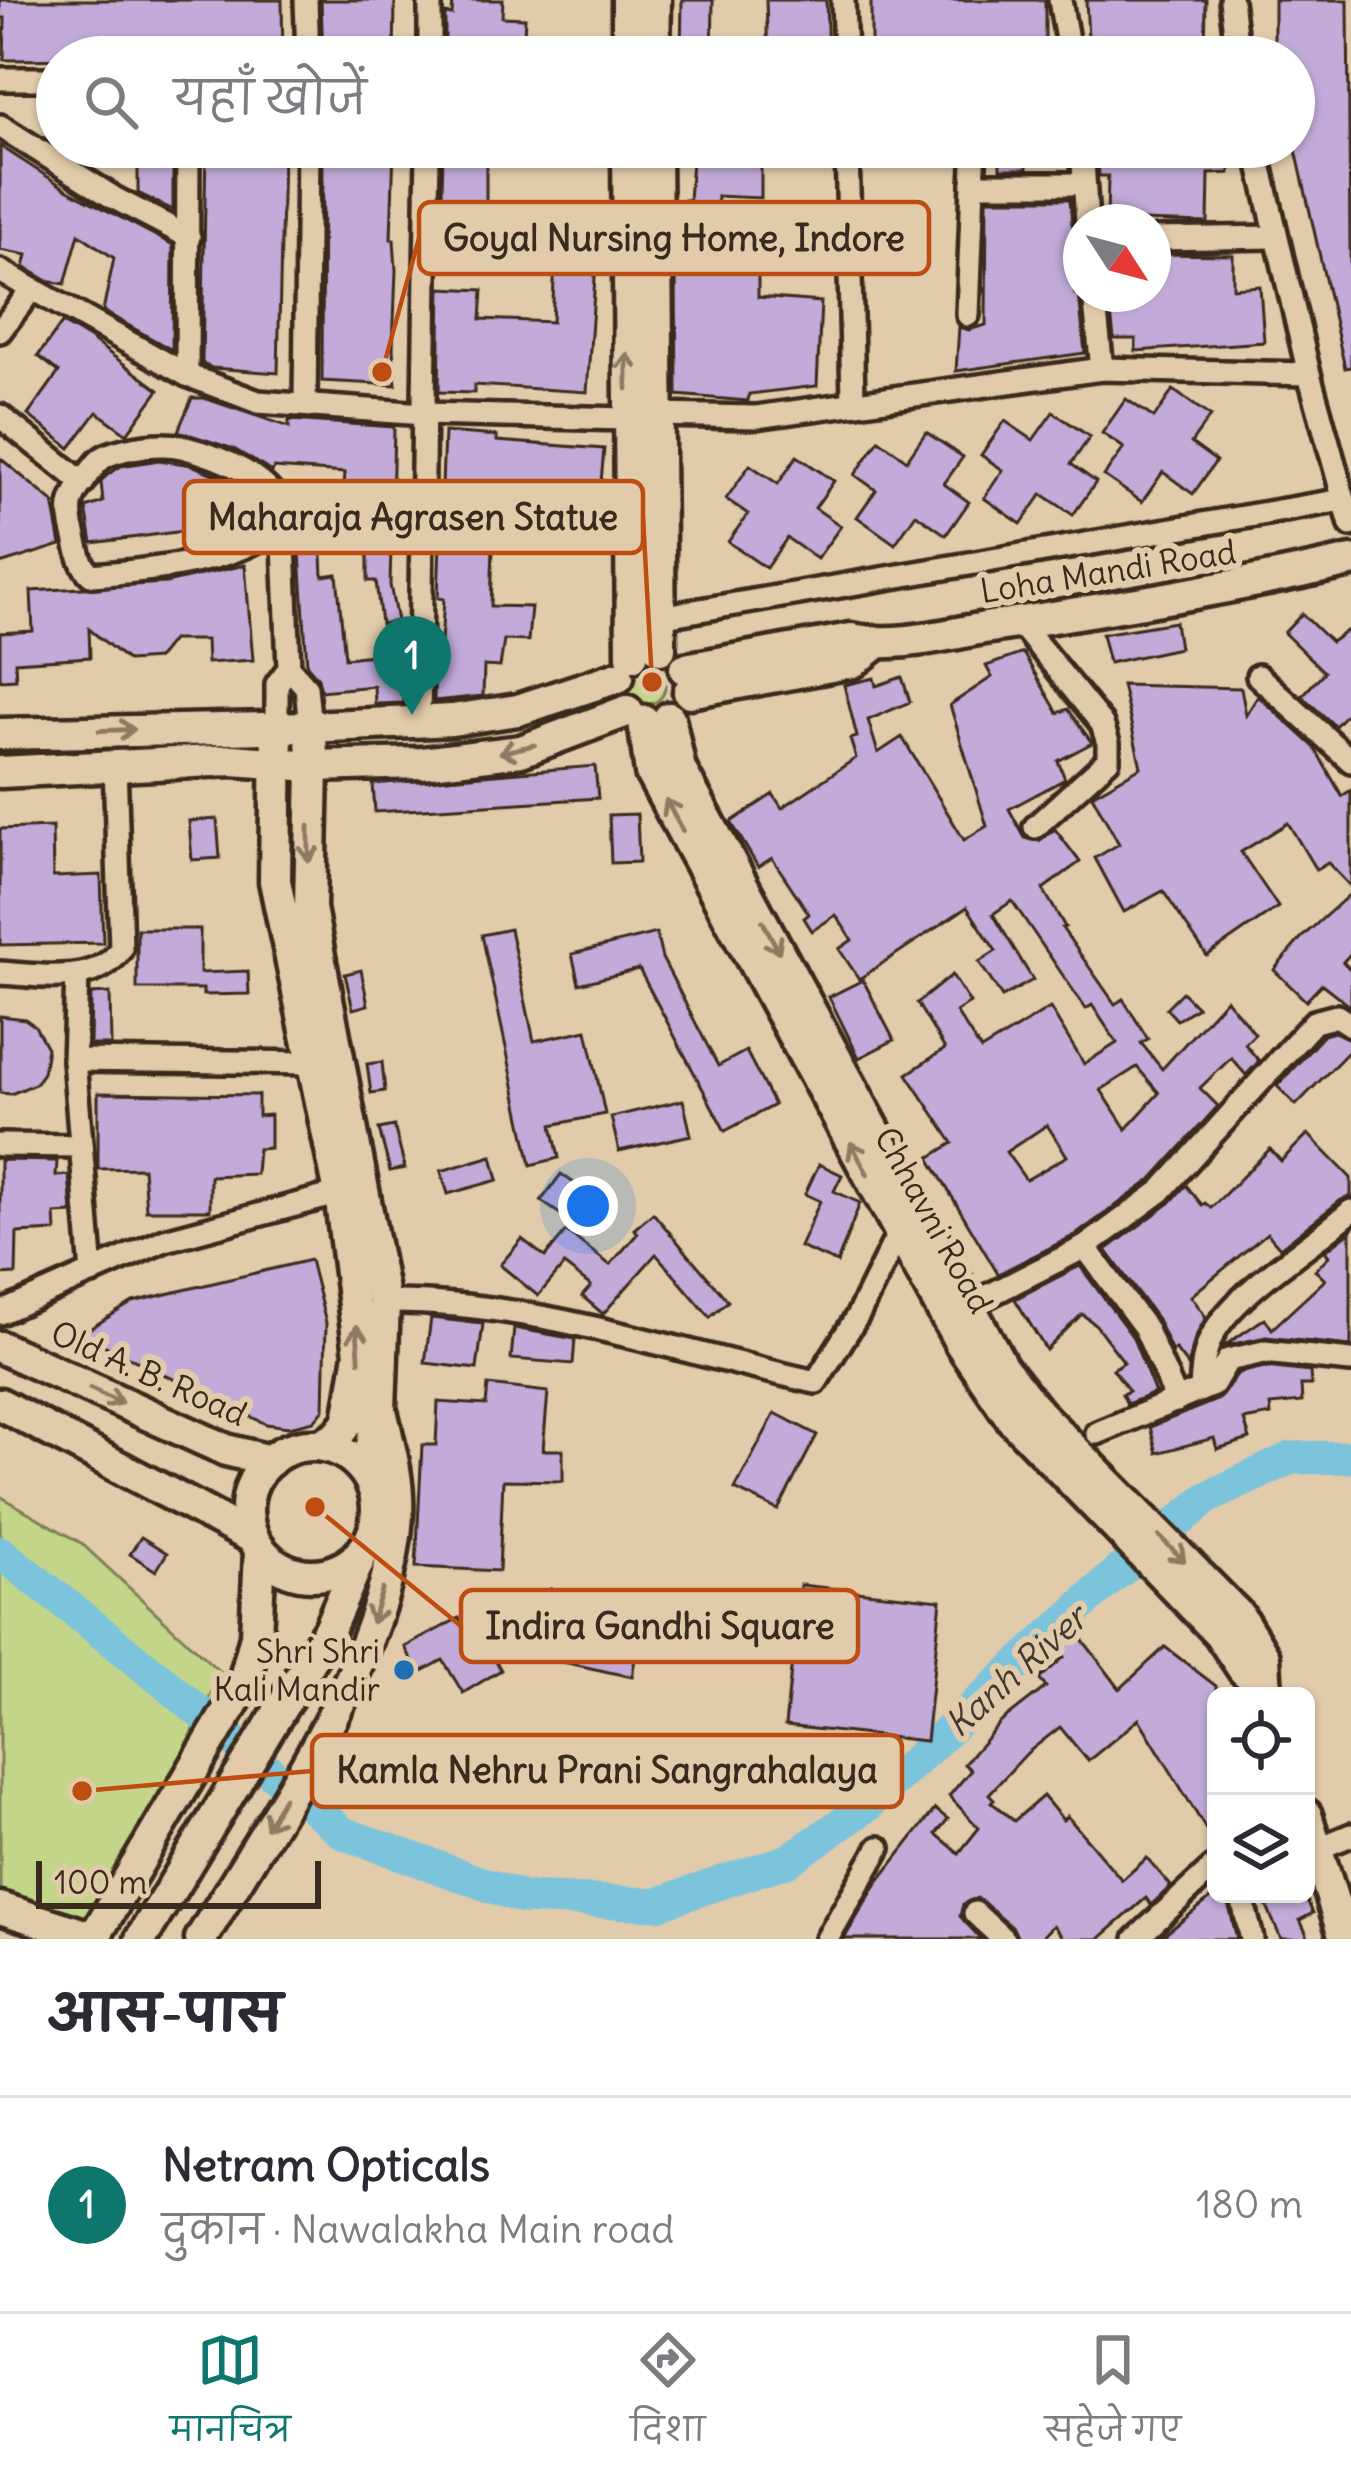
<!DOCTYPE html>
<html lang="hi">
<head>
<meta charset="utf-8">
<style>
	body { margin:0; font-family:Delius,"Playpen Sans Deva",sans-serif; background:#f2f2f3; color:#2b2b33 }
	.controls { position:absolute; right:36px; bottom:36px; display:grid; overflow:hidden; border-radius:18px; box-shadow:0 3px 9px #0004 }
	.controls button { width:108px; height:108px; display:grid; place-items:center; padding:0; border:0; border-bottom:3px solid #e1e1e2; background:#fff; color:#2b2b33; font:60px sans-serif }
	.compass { position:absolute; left:1063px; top:204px; width:108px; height:108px; border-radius:50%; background:#fff; box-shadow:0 3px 9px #0004; rotate:126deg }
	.scale { position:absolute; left:36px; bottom:30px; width:285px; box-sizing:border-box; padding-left:12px; border:6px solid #3b2a1e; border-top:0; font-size:33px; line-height:42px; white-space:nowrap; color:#3b2a1e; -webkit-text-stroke:9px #e1cbaa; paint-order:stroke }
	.you { position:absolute; left:588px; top:1206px; width:42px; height:42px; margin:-30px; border:9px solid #fff; border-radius:50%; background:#1a73e8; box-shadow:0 0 0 18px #1a73e833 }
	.badge { display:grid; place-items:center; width:78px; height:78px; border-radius:50%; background:#0f766e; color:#fff; font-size:39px; font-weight:700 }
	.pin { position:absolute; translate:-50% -99px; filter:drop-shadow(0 3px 6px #0008) }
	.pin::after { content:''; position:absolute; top:63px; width:42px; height:36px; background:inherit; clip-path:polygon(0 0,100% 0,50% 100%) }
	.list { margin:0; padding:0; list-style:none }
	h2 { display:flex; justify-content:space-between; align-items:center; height:156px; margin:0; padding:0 48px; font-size:51px }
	h2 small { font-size:39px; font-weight:400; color:#7c7c81 }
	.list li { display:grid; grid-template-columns:78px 1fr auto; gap:36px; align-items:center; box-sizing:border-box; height:216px; padding:0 48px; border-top:3px solid #e1e1e2 }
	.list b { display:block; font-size:45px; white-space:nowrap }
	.list p { margin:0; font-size:39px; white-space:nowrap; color:#7c7c81 }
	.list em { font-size:39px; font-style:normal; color:#7c7c81 }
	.icon { flex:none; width:66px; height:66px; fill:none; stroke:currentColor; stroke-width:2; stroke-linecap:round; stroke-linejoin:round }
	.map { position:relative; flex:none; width:1351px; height:1939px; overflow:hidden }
	.search { position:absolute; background:#fff; box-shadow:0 3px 9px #0004; left:36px; right:36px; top:36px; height:132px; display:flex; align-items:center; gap:30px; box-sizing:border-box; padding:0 42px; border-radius:66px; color:#7c7c81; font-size:45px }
	.sheet { height:372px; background:#fff }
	nav { display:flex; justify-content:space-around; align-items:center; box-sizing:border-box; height:168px; border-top:3px solid #e1e1e2; background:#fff; font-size:33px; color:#7c7c81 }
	nav a { display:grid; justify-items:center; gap:6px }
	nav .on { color:#0f766e }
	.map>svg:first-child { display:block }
</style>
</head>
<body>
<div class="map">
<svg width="1351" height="1939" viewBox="0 0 1351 1939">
	<rect width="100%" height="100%" fill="#e1cbaa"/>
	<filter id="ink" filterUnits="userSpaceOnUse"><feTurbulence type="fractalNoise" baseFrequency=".00833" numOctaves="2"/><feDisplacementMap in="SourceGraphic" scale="24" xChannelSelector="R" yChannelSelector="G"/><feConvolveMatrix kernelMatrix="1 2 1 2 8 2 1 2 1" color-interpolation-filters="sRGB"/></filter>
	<g filter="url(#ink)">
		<g fill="#c3d589" stroke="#7f8054" stroke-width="3">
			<circle cx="647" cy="686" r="18"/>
			<path d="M0 1496 81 1543 221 1673 94 1938 0 1908Z"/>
		</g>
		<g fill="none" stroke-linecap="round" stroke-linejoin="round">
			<path stroke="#7cc3dc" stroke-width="33" d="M0 1552 165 1683 343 1833 523 1898 657 1904 789 1860 867 1806 1109 1580 1207 1498 1291 1458 1351 1457"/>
		</g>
		<g fill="#c2abd9" stroke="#3b2a1e" stroke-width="3" fill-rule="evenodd">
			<path d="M0 0H282L283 57 4 60 5 18H0Z"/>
			<path d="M321 0H395L394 57H323Z"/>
			<path d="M453 0H503L502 17 525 18 523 57H445V14L452 15Z"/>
			<path d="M682 0H713L712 57H681Z"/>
			<path d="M766 0H826L828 57H768Z"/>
			<rect x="871" y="0" width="174" height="57"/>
			<path d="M1086 0H1206L1205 57H1089Z"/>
			<path d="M1274 0H1348L1351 367 1345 368 1294 141V57H1278L1277 48H1274Z"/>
			<path d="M0 146 68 190 173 245 172 350 103 311 114 258 79 234 65 284 48 281 24 267 27 255 0 250Z"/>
			<path d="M138 147 173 148V210L138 193Z"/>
			<path d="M206 147H280L283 152 278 373 212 368 202 363Z"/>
			<path d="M323 147H394L391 239H394L396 270 393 349 396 385 322 381Z"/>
			<path d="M443 147H486V209H494L492 250 441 247Z"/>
			<path d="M693 147H761V198L717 196 716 238 758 239V297L821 302 817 386 749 394 748 401 677 395 676 267H680L682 237H686L685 200H689Z"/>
			<rect x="1000" y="147" width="27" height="22"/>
			<path d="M1097 147H1228L1230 173 1209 174 1208 223 1107 220 1108 176H1099Z"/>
			<path d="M987 199H1070L1072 224 1081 236V250L1069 251 1075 294H1079L1085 353 956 371 959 327 969 330 986 325Z"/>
			<path d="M1153 254 1233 255V288L1260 286 1264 342 1136 351V339H1114L1109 294H1153Z"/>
			<path d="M555 261 596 263 587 392 474 385V393L439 392 441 288 483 290 481 319 552 322Z"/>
			<path d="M62 323 89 338 159 390 127 434 97 412 70 448 28 415 59 372 38 356Z"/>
			<path d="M1173 390 1210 416 1191 443 1216 461 1193 494 1163 472 1142 502 1104 476 1124 448 1102 433 1126 399 1154 418Z"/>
			<path d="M192 398H204L289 427V420L394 427 390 585 397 621 381 624 376 581H368V526L341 524 345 473 274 468 272 472 234 449 178 431Z"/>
			<path d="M1053 412 1090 437 1071 464 1096 482 1073 515 1042 494 1021 524 984 498 1003 470 981 455 1005 421 1033 440Z"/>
			<path d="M444 432 497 436V441L604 449 597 526 494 518 491 606 531 607 528 641 504 640 500 667 484 666 483 696 434 701 435 641 441 642 444 599 438 598Z"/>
			<path d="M926 432 963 457 944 484 969 502 946 535 916 514 895 544 857 517 876 490 855 475 879 440 907 460Z"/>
			<path d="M797 456 834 481 815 508 841 526 817 559 787 538 766 568 728 542 748 514 726 499 750 465 778 484Z"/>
			<path d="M0 458 53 502 61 545 0 564Z"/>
			<path d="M159 460 192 465 239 485 245 523 92 543 86 508 103 502 101 482 106 476 121 466Z"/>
			<path d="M321 534 323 576 337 574 345 658 401 652 405 660 404 703 375 704 374 686 321 691 318 678 307 665 299 536Z"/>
			<path d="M245 565 253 660 207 663 206 640H172L157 659 128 661 89 629 90 657 15 662 16 679 0 680V633L33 631 31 591 166 583Z"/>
			<path d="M1302 614 1331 642 1351 628V709L1335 726 1302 696 1324 672 1284 633Z"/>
			<path d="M1175 622 1179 648 1109 663 1102 634Z"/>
			<path d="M1023 653 1058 713 1068 709 1092 743 1058 761 1065 779 1009 809 1025 838 1039 841 1055 829 1080 862 1043 889 1065 927 1062 928 1115 1004 1123 999 1148 1039 1141 1043 1162 1069 1226 999 1255 1034 1245 1044 1259 1061 1246 1075 1231 1058 1200 1088 1218 1106 1151 1180 1077 1234 998 1274 929 1158 953 1143 907 1074 945 1049 917 1003 952 975 970 1003 956 1012 981 1050 1050 1008 1084 1064 1117 1043 1092 1005 1086 1009 1012 901 993 914 1033 980 1002 997 979 962 996 951 967 907 859 979 839 949 852 940 836 915 812 931 804 918 809 914 772 858 758 867 731 822 773 794 782 808 856 758 850 739 857 737 844 685 874 678 876 686 902 677 910 702 868 720 878 753 902 737 964 840 987 826 950 705 992 677 986 666ZM1137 1067 1159 1093 1126 1129 1101 1090ZM1047 1125 1067 1156 1026 1180 1006 1152Z"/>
			<path d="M1122 685 1241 688 1246 715 1258 696 1314 747 1342 796 1351 790V887L1328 863 1316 870 1288 823 1241 852 1278 907 1207 956 1163 891 1124 912 1095 858 1119 844 1092 795 1141 767Z"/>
			<path d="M595 766 598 798 375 812 373 784Z"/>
			<path d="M637 814 639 862 611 863 609 815Z"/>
			<path d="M217 819 220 858 192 860 189 821Z"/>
			<path d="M52 827 53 877 101 875 103 943 0 945V829Z"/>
			<path d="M1351 893V953L1343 962 1351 970V1007L1322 984 1306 1001 1274 970 1301 938Z"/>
			<path d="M137 929H200V973L248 971 249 994 203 995V989H137Z"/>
			<path d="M510 929 534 1041 587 1030 605 1114 552 1125 559 1158 531 1165 482 935Z"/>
			<path d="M656 933 662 958 718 1066 746 1051 774 1105 725 1131 639 969 579 984 572 954Z"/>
			<path d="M361 970 368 1005 353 1009 345 974Z"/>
			<path d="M863 980 894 1040 859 1058 829 997Z"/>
			<path d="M1182 992 1197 1007 1177 1020 1166 1008Z"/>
			<path d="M110 993 111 1045H90L91 994Z"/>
			<path d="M0 1016 25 1019 35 1026 47 1048 43 1073 35 1084 11 1094 0 1093Z"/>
			<path d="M1334 1032 1351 1040V1049L1296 1105 1277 1086 1324 1035Z"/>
			<path d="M382 1062 385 1091 371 1093 367 1064Z"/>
			<path d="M98 1093 258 1095V1116L270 1115V1148L258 1149 256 1174 210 1176V1210H146L143 1168 98 1169Z"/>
			<path d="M683 1100 691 1135 619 1151 611 1117Z"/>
			<path d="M394 1126 405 1168 390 1171 379 1129Z"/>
			<path d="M1308 1134 1351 1178V1196L1341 1200 1280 1248 1267 1233 1191 1296 1206 1317 1195 1338 1188 1366 1175 1349 1172 1352 1157 1319 1106 1250 1170 1203 1186 1185 1202 1205 1205 1203 1211 1208 1270 1149 1281 1161Z"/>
			<path d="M492 1156 498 1180 448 1194 441 1171Z"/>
			<path d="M0 1160 57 1161 56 1176 69 1175 72 1213 55 1214 56 1231 17 1233 16 1274 0 1275Z"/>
			<path d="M819 1164 842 1175 834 1191 860 1203 837 1263 800 1247 820 1201 805 1194Z"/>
			<path d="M561 1174 590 1194 570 1221 541 1201Z"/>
			<path d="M653 1213 728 1301 710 1317 656 1254 603 1314 582 1296 591 1286 564 1265 538 1296 500 1265 522 1239 545 1257 566 1231 610 1265 638 1233 634 1229Z"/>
			<path d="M1351 1231V1346L1266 1337 1224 1346 1265 1318 1272 1329 1325 1280 1315 1270 1329 1256 1325 1251Z"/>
			<path d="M310 1260 326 1323 324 1409 314 1421 289 1427 266 1424 81 1334 133 1302Z"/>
			<path d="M1080 1266 1132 1336 1155 1393 1127 1404 1122 1394 1129 1391 1113 1369 1124 1362 1096 1325 1082 1314 1046 1350 1015 1299Z"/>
			<path d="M431 1318 483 1324 477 1369 425 1363Z"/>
			<path d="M514 1328 575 1339 573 1364 511 1359Z"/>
			<path d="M1265 1367 1310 1372 1311 1385H1301L1302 1402 1270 1405 1271 1415 1244 1420 1250 1439 1217 1449 1214 1438 1157 1453 1150 1427 1219 1399 1238 1373Z"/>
			<path d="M488 1385 548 1392 543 1450H563V1481L503 1480 499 1571 416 1567 422 1445H436L438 1402 486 1405Z"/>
			<path d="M775 1413 817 1435 778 1510 735 1489Z"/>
			<path d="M141 1537 167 1553 156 1571 130 1554Z"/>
			<path d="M800 1585 941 1600 926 1741 785 1726Z"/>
			<path d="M551 1589 642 1615 632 1677 540 1657Z"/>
			<path d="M459 1618 480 1658 490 1652 501 1670 463 1693 443 1660 419 1673 405 1647Z"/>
			<path d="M1076 1631 1120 1689 1165 1647 1216 1686V1846L1139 1719 1088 1761 1060 1727 1027 1753 989 1794 994 1799 991 1802 1014 1821 1043 1796 1063 1820 1067 1816 1122 1880 1147 1858 1171 1886 1151 1905 1146 1898 1099 1939H1064L1053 1925 1040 1939H1018L1013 1928 977 1898 963 1904 960 1916 981 1939H844L877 1883 935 1809 948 1819 936 1834 959 1853 979 1828 949 1796 971 1770 964 1764 1001 1722 1046 1687 1039 1679 1064 1657 1056 1647Z"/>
			<path d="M1216 1894H1226L1237 1939H1159Z"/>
			<path d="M1280 1894H1304L1313 1913 1300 1920 1309 1939H1281L1267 1907 1283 1900Z"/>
		</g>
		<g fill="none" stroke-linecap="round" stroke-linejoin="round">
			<defs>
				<g id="street">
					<path d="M306 0 308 57"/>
					<path d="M843 0 845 57"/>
					<path d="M1060 0 1070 57"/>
					<path d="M1231 0 1238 57"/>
					<path d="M430 57V0"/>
					<path d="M0 79H57"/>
					<path d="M0 126 114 198 189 237"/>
					<path d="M847 147 853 400"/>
					<path d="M1082 147 1087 222"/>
					<path d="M1256 147 1309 374 1351 525"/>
					<path d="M973 184 975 147"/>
					<path d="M1153 239 1275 237"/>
					<path d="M0 271 187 375 258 402 424 414 627 419"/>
					<path d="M1094 294 1102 369"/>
					<path d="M968 315 973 184H1084"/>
					<path d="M0 331 32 289"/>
					<path d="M187 375 188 147"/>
					<path d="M305 404 308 147"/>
					<path d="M655 415 756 417 1102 369 1309 374"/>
					<path d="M0 416 83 483"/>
					<path d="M659 617 1343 500"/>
					<path d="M1019 622 1102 724 1108 743V760L1035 827"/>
					<path d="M289 668 306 687 310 727"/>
					<path d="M1258 676 1351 761"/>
					<path d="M419 721 428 147"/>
					<path d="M277 726V684L289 668 283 519C278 478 218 456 182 447 162 442 128 447 108 455 96 460 91 472 83 482 69 499 68 511 74 533 78 548 79 564 91 575 143 571 250 563 283 519"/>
					<path d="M0 973C38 975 96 987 121 949L115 764"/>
					<path d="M77 976 74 1060 92 1273"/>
					<path d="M74 1060 313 1063"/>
					<path d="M0 1145 80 1146"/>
					<path d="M1085 1247 1145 1328 1177 1401"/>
					<path d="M384 1302C531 1300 674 1351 816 1382L858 1315 899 1232"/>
					<path d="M960 1310 1085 1247 1161 1191 1314 1022 1337 1016 1351 1025"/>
					<path d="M0 1313 165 1240 340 1193"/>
					<path d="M1201 1390C1202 1370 1203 1354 1212 1336 1233 1293 1314 1245 1351 1211"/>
					<path d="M1097 1433 1213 1385 1228 1360 1264 1352 1351 1361"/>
					<path d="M1317 1849 1351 1835"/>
					<path d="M1241 1894 1252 1939"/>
					<path d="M975 1913 1003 1939"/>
					<path d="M827 1939 879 1848"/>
					<path d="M1136 1939 1216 1865"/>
				</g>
				<g id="secondary">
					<path d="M628 57V0"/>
					<path d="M654 57 655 0"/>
					<path d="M628 147 632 656"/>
					<path d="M655 147 660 649"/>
					<path d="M685 669 851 639C898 649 950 633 997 626 1116 607 1234 588 1351 561"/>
					<path d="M689 692 853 662 876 644"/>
					<path d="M669 718 680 769 1002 1367 1038 1413 1239 1616 1264 1657 1266 1696"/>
					<path d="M644 721 651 773 961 1344 1012 1419 1219 1633 1243 1669 1263 1687"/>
					<path d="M277 726 275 881 340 1193 360 1354 349 1421 337 1436 320 1445"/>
					<path d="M310 727 313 766 310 908 384 1302 380 1409 366 1472"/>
					<path d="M0 734 310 727 452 720 518 710 618 677"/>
					<path d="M0 772 233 760 313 766 422 763 521 751 627 711"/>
					<path d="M0 1347 226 1450 270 1461"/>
					<path d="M0 1404 253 1538"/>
					<circle cx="312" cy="1510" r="65"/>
					<path d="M1306 1815 1345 1939"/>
					<path d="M0 1908 94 1938"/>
					<path d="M93 1939 243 1686 256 1636 260 1551"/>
					<path d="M141 1939 329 1629 362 1553"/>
					<path d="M201 1939C272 1819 389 1657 397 1515 399 1480 390 1449 382 1415"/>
				</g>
			</defs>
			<use href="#street" stroke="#3b2a1e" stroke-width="30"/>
			<use href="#secondary" stroke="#3b2a1e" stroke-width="39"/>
			<use href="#street" stroke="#e1cbaa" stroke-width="21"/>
			<use href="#secondary" stroke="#e1cbaa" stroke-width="30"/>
		</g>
		<defs><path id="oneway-shaft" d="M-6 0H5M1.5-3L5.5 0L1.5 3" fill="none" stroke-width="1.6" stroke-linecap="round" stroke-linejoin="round" transform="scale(3)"/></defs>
		<g stroke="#8e7a64">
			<use href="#oneway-shaft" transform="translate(627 371) rotate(-90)"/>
			<use href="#oneway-shaft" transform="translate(117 730) rotate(-2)"/>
			<use href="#oneway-shaft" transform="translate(517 749) rotate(167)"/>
			<use href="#oneway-shaft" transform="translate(674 815) rotate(-118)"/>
			<use href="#oneway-shaft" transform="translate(309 844) rotate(90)"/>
			<use href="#oneway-shaft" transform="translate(771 937) rotate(62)"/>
			<use href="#oneway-shaft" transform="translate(859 1158) rotate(-118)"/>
			<use href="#oneway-shaft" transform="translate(358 1343) rotate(-94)"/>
			<use href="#oneway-shaft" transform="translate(106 1396) rotate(25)"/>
			<use href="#oneway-shaft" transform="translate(1172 1549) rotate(45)"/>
			<use href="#oneway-shaft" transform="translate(377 1606) rotate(108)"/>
			<use href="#oneway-shaft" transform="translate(275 1813) rotate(120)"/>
		</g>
	</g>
	<circle fill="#1f6fb2" stroke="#e1cbaa" stroke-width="4.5" cx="404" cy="1670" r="12"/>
	<g text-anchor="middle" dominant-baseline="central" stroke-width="12" stroke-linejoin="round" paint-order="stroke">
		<g font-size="33" fill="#3b2a1e" stroke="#e1cbaa">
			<text transform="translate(1108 571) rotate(-9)">Loha Mandi Road</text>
			<text transform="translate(934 1220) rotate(61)">Chhavni Road</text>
			<text transform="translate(149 1373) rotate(24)">Old A. B. Road</text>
		</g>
		<g font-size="33" fill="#3b2a1e" stroke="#e1cbaa" text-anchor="end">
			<text x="380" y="1651">Shri Shri<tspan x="380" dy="38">Kali Mandir</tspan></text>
		</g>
		<g font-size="36" font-style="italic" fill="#423931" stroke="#e1cbaa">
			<text transform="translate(1016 1671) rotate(-42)">Kanh River</text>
		</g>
	</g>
	<path fill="none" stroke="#bd4d10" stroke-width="4.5" d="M382 372L419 238M652 682L643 517M315 1507L461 1626M82 1791L312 1771"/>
	<g fill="#bd4d10" stroke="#e1cbaa" stroke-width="4.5">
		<circle cx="382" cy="372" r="12"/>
		<circle cx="652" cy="682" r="12"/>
		<circle cx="315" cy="1507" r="12"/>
		<circle cx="82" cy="1791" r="12"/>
	</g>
	<g fill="#e1cbaa" stroke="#bd4d10" stroke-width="4.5">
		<rect x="419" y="202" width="510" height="72" rx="12"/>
		<rect x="184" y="481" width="459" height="72" rx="12"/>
		<rect x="461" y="1590" width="397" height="72" rx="12"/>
		<rect x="312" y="1735" width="590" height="72" rx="12"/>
	</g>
	<g font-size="36" text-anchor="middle" font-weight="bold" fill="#3b2a1e">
		<text x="674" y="251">Goyal Nursing Home, Indore</text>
		<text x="413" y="530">Maharaja Agrasen Statue</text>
		<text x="660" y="1639">Indira Gandhi Square</text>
		<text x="607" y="1783">Kamla Nehru Prani Sangrahalaya</text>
	</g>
</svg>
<div class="controls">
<button><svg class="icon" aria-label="locate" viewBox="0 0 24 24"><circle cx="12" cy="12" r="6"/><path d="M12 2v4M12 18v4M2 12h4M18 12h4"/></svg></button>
<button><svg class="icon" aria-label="layers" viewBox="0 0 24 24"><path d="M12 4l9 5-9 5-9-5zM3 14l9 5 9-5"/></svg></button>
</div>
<svg class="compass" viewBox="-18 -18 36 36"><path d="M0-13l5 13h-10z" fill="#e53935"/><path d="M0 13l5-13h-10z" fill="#7c7c81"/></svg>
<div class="scale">100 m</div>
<div class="you"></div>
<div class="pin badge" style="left:412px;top:715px">1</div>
<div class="search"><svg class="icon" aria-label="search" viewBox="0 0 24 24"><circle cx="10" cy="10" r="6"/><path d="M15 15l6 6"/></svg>यहाँ खोजें</div>
</div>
<section class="sheet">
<h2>आस-पास<small></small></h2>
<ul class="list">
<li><span class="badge">1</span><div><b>Netram Opticals</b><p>दुकान · Nawalakha Main road</p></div><em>180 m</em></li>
</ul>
</section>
<nav>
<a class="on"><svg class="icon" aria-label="map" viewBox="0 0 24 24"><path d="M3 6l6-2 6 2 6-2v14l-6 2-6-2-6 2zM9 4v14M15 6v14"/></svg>मानचित्र</a>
<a><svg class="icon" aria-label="directions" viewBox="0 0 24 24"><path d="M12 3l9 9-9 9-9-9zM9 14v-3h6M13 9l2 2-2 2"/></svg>दिशा</a>
<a><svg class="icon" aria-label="saved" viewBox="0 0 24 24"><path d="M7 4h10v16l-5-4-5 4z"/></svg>सहेजे गए</a>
</nav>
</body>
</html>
